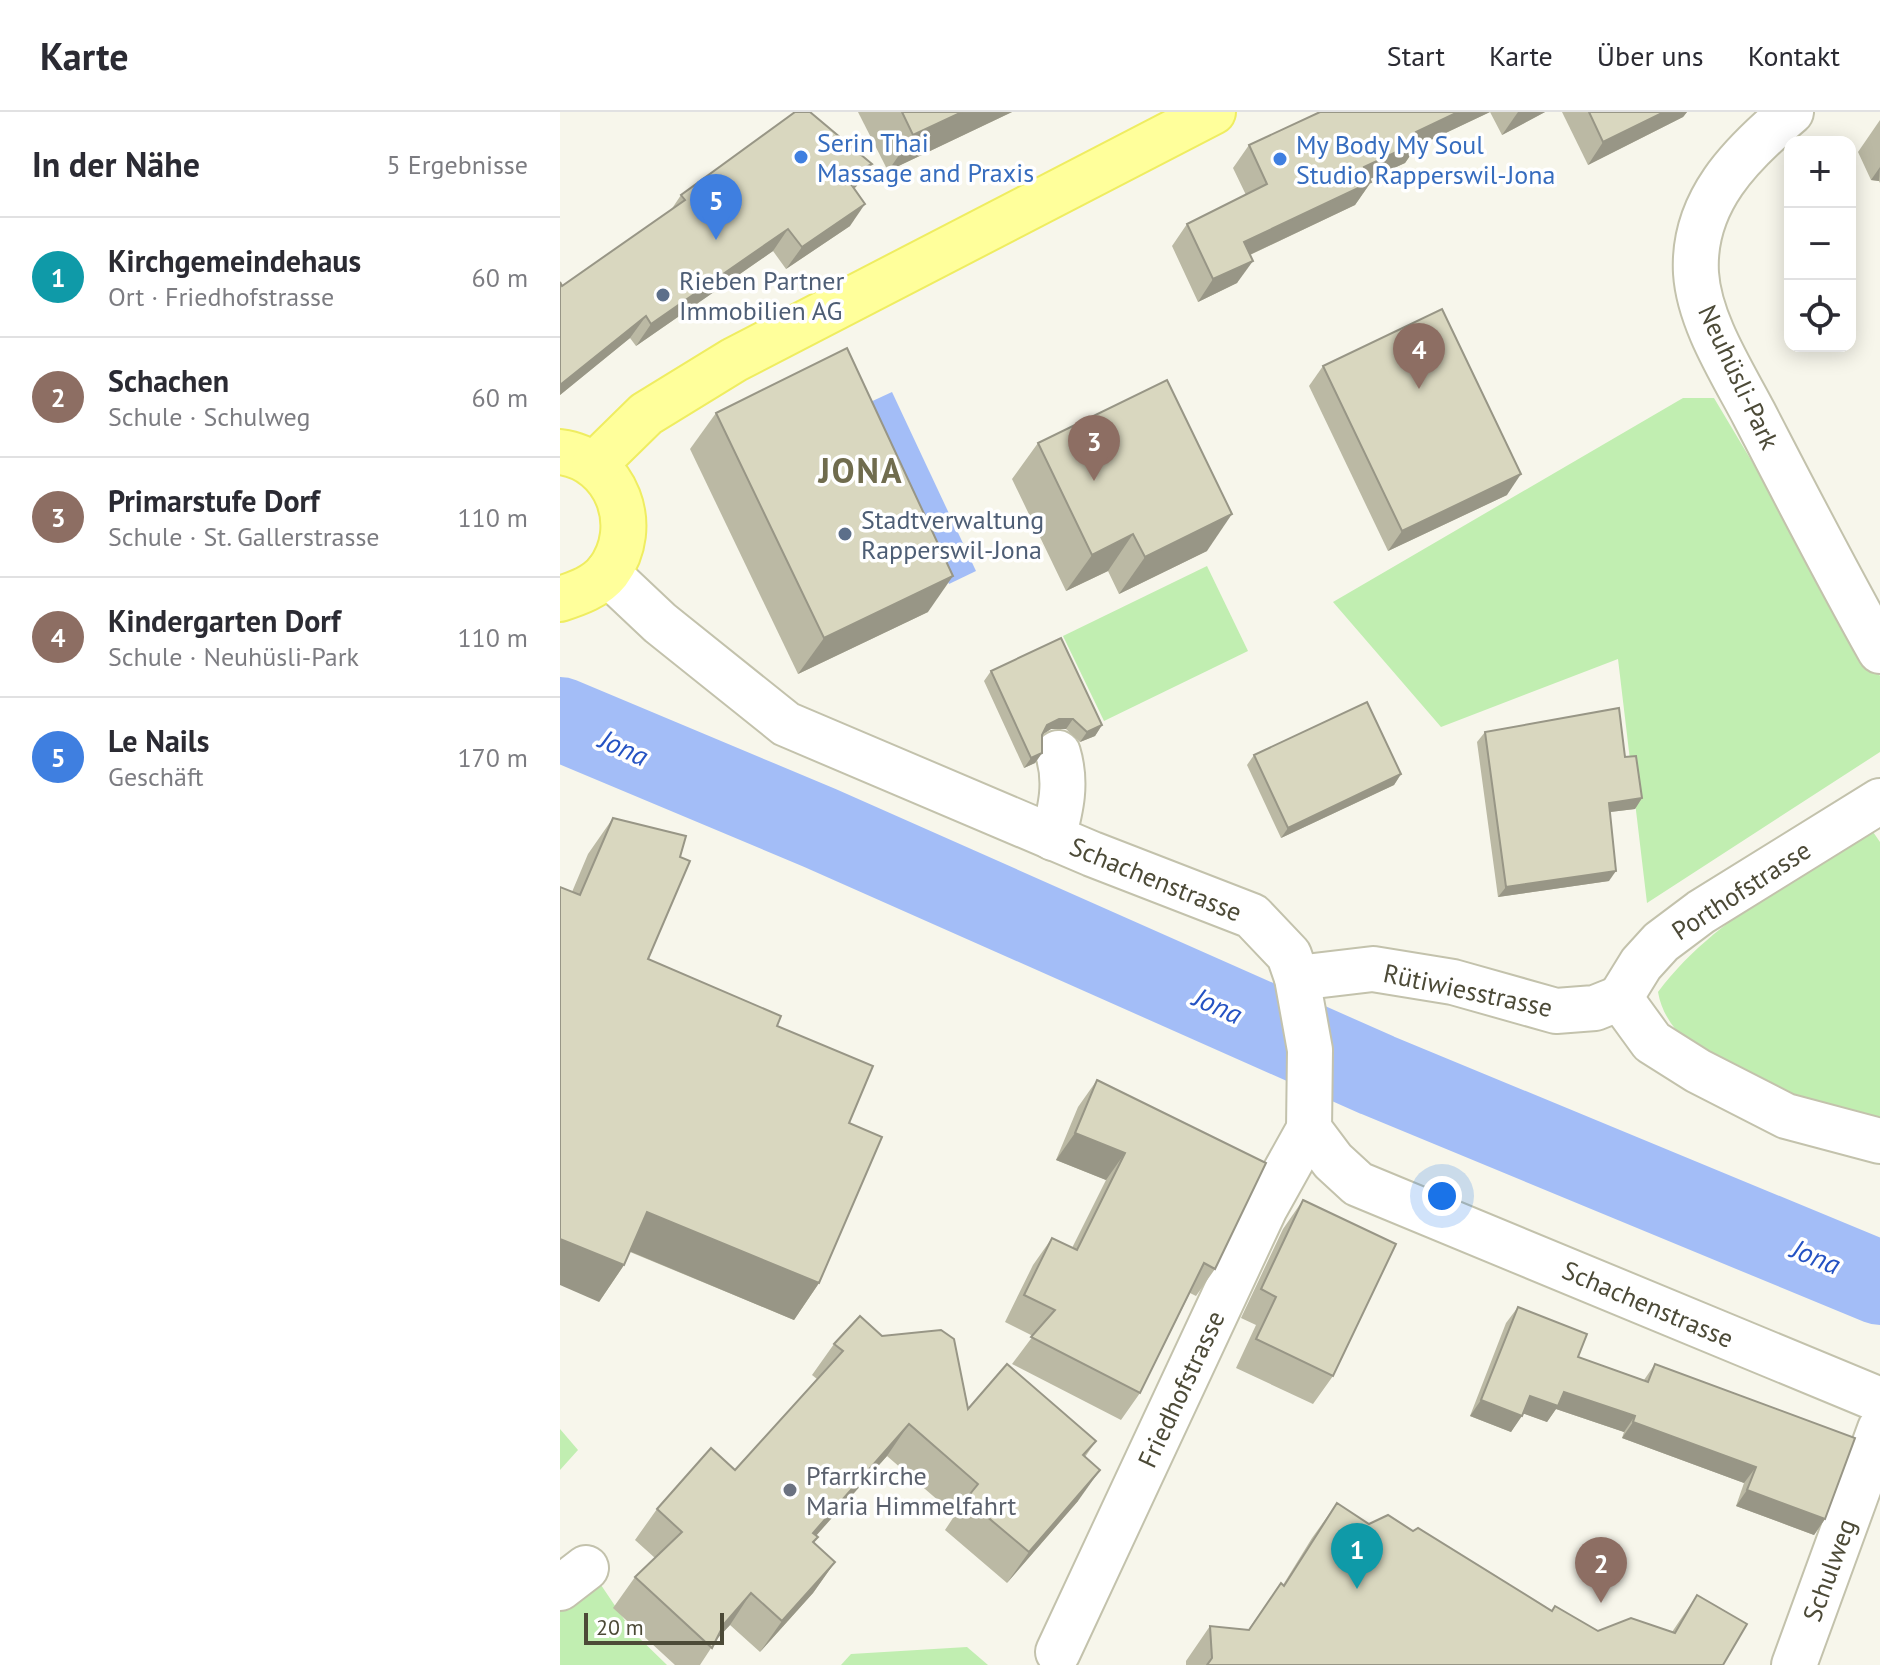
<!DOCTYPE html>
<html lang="de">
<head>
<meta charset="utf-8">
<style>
	body { margin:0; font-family:"PT Sans",sans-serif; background:#f2f2f3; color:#2b2b33 }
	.controls { position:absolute; right:24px; top:24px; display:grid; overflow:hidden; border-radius:16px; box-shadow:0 4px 20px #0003 }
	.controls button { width:72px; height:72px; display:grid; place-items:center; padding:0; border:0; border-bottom:2px solid #e1e1e2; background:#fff; color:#2b2b33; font:40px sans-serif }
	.scale { position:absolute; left:24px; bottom:20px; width:140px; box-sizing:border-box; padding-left:8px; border:4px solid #4c4a37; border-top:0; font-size:22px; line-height:28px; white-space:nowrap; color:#4c4a37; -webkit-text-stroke:6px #fff; paint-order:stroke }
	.you { position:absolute; left:882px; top:1084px; width:28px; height:28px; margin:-20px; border:6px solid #fff; border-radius:50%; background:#1a73e8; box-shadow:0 0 0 12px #1a73e833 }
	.badge { display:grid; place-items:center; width:52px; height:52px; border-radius:50%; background:#8a5027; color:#fff; font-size:26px; font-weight:700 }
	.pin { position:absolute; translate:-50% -66px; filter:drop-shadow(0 2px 4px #0008) }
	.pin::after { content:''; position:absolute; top:42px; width:28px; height:24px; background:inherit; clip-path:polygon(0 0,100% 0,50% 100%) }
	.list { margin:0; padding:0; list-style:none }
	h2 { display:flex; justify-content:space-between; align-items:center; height:104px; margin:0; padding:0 32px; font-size:34px }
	h2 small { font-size:26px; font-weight:400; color:#7c7c81 }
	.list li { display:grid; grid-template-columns:52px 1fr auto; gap:24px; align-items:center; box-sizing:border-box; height:120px; padding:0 32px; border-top:2px solid #e1e1e2 }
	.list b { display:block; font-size:30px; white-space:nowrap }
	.list p { margin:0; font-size:26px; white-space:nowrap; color:#7c7c81 }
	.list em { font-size:26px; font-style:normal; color:#7c7c81 }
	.icon { flex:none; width:44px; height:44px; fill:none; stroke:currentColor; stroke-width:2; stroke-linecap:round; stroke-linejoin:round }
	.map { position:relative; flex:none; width:1320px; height:1553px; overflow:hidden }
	header { display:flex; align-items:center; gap:48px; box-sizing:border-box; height:112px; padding:0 40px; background:#fff; border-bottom:2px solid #e1e1e2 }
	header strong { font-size:38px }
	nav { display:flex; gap:44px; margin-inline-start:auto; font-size:28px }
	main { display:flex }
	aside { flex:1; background:#fff }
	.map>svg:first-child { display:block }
</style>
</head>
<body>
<header>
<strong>Karte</strong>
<nav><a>Start</a><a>Karte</a><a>Über uns</a><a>Kontakt</a></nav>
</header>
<main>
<aside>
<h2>In der Nähe<small>5 Ergebnisse</small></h2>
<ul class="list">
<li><span class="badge" style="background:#0f9aa8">1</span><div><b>Kirchgemeindehaus</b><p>Ort · Friedhofstrasse</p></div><em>60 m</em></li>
<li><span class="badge" style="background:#8d6e63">2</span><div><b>Schachen</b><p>Schule · Schulweg</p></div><em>60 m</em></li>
<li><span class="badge" style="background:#8d6e63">3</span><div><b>Primarstufe Dorf</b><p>Schule · St. Gallerstrasse</p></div><em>110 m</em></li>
<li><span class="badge" style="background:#8d6e63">4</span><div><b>Kindergarten Dorf</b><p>Schule · Neuhüsli-Park</p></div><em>110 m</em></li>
<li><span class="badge" style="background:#3f7fe0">5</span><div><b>Le Nails</b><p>Geschäft</p></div><em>170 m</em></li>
</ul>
</aside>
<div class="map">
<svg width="1320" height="1553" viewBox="0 0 1320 1553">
	<rect width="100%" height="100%" fill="#f7f6eb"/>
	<g fill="#c1eeb1">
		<path d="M1123 286H1154L1320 564V640L1087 791 1058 547 881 615 773 490Z"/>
		<path d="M647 454 688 539 544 609 503 524Z"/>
		<path d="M1311 717 1320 730V1005C1253 988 1112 961 1098 880 1152 808 1237 766 1311 717Z"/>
		<path d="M0 1317 18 1338 0 1358Z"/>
		<path d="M0 1471 41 1473 72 1519 107 1553H0Z"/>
		<path d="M407 1535 428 1553H281L291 1542Z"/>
	</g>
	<path fill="#a3bdf7" d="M332 280 416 459 389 472 306 292Z"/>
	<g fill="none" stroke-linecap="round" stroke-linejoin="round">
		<path stroke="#a3bdf7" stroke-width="84" d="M0 607 260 716 817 963 1320 1171"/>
		<defs>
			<g id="minor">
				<path d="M1231 0C1181 42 1132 90 1136 161 1139 209 1172 260 1194 302 1235 381 1276 461 1320 539"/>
				<path d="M47 461 100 511 226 612 532 742 692 804 729 843 737 866 750 938 749 1017 773 1049 798 1072 1320 1288"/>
				<path d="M493 726C501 696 507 671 498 641"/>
				<path d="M737 866 813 857 893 870 996 899 1035 896 1060 886"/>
				<path d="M1060 886 1081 852 1101 830 1141 800 1320 689"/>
				<path d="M1060 886 1092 930 1138 959 1226 1004 1320 1029"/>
				<path d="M0 1476 26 1456"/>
				<path d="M498 1540 705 1096 749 1017"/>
				<path d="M1234 1553 1320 1317"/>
			</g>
			<g id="major">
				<path d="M0 340C57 347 82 415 48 460 36 475 18 481 0 487"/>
				<path d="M34 353 86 302 174 248 653 0"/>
			</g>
		</defs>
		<use href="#minor" stroke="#c3c2ac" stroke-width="48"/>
		<use href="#major" stroke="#efed61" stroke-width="48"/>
		<use href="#minor" stroke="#fff" stroke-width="44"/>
		<use href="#major" stroke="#ffff9b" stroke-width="44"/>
	</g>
	<g fill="#bbb9a4">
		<path d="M298 0H452L328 59Z"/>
		<path d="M760 0H985L942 23 930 0 856 35 845 51 810 67 811 70 795 93 690 143 677 171 638 190 612 134 627 112 686 83 673 56 689 33Z"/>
		<path d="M1002 0H1127L1123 5 1028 53Z"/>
		<path d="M1320 8V71L1319 69 1311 68 1298 40Z"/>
		<path d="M296 75 294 76 290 114 226 157 213 139 76 234 70 226 0 283V170L2 174 111 98 121 83Z"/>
		<path d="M763 254 947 383 828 439 749 274Z"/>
		<path d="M156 301 368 500 238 562 130 337Z"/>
		<path d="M478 331 647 439 559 482 548 459 506 479 452 367Z"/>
		<path d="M431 559 542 613 535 624 520 630 506 617H491L482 623V641L475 651 464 656 424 569Z"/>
		<path d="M925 620 1065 645 1082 686 1075 697 1050 700 1049 769 938 785 917 630Z"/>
		<path d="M694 643 841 662 834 673 721 726 687 653Z"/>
		<path d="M53 706 88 847 217 914 289 1011 259 1171 234 1208 70 1140 64 1153 39 1190 12 780 28 742Z"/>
		<path d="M537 968 655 1157 636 1184 630 1181 580 1281 561 1308 452 1252 473 1224 445 1210 473 1153 492 1126 512 1136 546 1068 496 1048 518 995Z"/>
		<path d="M743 1088 773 1264 753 1292 676 1256 696 1213 681 1206 723 1117Z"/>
		<path d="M958 1195 1018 1245 1084 1268 1095 1252 1265 1407 1254 1423 1176 1394 1184 1371 1062 1326 1064 1320 996 1297 987 1310 963 1301 951 1320 910 1304 946 1211Z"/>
		<path d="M274 1232 408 1297 536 1329 525 1345 518 1389 447 1471 385 1418 395 1403 327 1344 256 1423 258 1425 254 1431 275 1450 253 1481 200 1540 170 1513 157 1527 140 1553H115L53 1496 75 1465 95 1446 75 1428 97 1397 175 1358 257 1267 252 1263Z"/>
		<path d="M777 1391 809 1412 853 1419 991 1499 1038 1519 1112 1520 1137 1483 1163 1553H626V1549L650 1514 688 1518 721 1471 723 1473 752 1426Z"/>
	</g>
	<g fill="#989686">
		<path d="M402 0H452L328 59 353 23Z"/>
		<path d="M898 0H930L856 35 845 51 788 77 804 55 856 20Z"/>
		<path d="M958 0H985L942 23Z"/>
		<path d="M1104 0H1127L1123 5 1028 53 1043 30Z"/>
		<path d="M312 52 296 75 270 87 286 65Z"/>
		<path d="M1320 55 1319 69 1311 68Z"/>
		<path d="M811 70 795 93 668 153 684 130Z"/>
		<path d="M305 92 290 114 226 157 242 135Z"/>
		<path d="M228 117 213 139 76 234 91 212Z"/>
		<path d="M693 149 677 171 638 190 653 167Z"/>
		<path d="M86 204 70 226 0 283V273Z"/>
		<path d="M961 362 947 383 828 439 842 419Z"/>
		<path d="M672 402 647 439 559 482 585 445Z"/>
		<path d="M573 422 548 459 506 479 532 443Z"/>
		<path d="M393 464 368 500 238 562 264 526Z"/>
		<path d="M499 607H513L506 617H491L480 624 487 613Z"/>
		<path d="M542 613 535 624 520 630 527 620Z"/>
		<path d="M482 641 475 651 464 656 471 646Z"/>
		<path d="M841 662 834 673 721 726 728 716Z"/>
		<path d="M1082 686 1075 697 1042 701 1049 691Z"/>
		<path d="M1056 759 1049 769 938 785 946 775Z"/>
		<path d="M515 1021 565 1041 546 1068 496 1048Z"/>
		<path d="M87 1100 259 1171 234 1208 62 1136Z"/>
		<path d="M0 1127 64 1153 39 1190 0 1173Z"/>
		<path d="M1004 1280 1075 1304 1064 1320 996 1297 987 1310 959 1300 970 1284Z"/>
		<path d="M921 1288 962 1304 951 1320 910 1304Z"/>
		<path d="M1073 1310 1196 1355 1184 1371 1062 1326Z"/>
		<path d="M349 1312 327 1344 231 1452 253 1421Z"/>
		<path d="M540 1358 518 1389 447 1471 469 1440Z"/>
		<path d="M1187 1378 1265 1407 1254 1423 1176 1394Z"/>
		<path d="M275 1450 253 1481 200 1540 222 1509Z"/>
		<path d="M191 1481 170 1513 150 1534 164 1512Z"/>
	</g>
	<g fill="#d9d7bf" stroke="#989686" stroke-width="2">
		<path d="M235 0H250L312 52 286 65 305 92 242 135 228 117 91 212 86 204 0 273V170L2 174 125 88 121 83Z"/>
		<path d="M342 0H402L353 23Z"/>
		<path d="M760 0H898L856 20 860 29 804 55 811 70 684 130 693 149 653 167 627 112 707 72 689 33Z"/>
		<path d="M1029 0H1104L1043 30Z"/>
		<path d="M882 197 961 362 842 419 763 254Z"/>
		<path d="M287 236 393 464 264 526 156 301Z"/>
		<path d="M607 268 672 402 585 445 573 422 532 443 478 331Z"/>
		<path d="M501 526 542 613 527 620 513 607H499L487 613 482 623V641L471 646 431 559Z"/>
		<path d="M807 590 841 662 728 716 694 643Z"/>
		<path d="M1059 596 1065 645 1076 644 1082 686 1049 691 1056 759 946 775 925 620Z"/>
		<path d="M53 706 126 724 120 745 130 749 88 847 221 904 217 914 313 954 289 1011 322 1025 259 1171 87 1100 64 1153 0 1127V775L20 783Z"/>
		<path d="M537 968 706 1051 655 1157 644 1151 580 1281 471 1225 495 1198 464 1183 492 1126 517 1138 565 1041 515 1021Z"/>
		<path d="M743 1088 836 1132 773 1264 696 1227 716 1185 701 1177Z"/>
		<path d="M958 1195 1027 1222 1018 1245 1088 1270 1095 1252 1295 1326 1265 1407 1187 1378 1196 1355 1073 1310 1075 1304 1004 1280 998 1294 970 1284 962 1304 921 1288Z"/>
		<path d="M300 1204 322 1224 381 1218 394 1227 408 1297 447 1252 536 1329 523 1343 540 1358 469 1440 406 1387 418 1372 349 1312 253 1421 258 1425 253 1430 275 1450 222 1509 191 1481 164 1512 152 1536 75 1465 122 1420 97 1397 151 1336 175 1358 283 1239 274 1232Z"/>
		<path d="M777 1391 809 1412 828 1403 853 1419 858 1416 992 1499 995 1494 1038 1519 1071 1506 1115 1521 1137 1483 1187 1512 1163 1553H647L652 1546 650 1514 689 1518 721 1471 724 1474Z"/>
	</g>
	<g fill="#3f7fe0" stroke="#fff" stroke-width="3">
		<circle cx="241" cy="45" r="8"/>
		<circle cx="720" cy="47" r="8"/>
	</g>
	<g fill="#5c6f8a" stroke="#fff" stroke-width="3">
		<circle cx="103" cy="183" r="8"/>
		<circle cx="285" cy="422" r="8"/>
	</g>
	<circle fill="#6b7280" stroke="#fff" stroke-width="3" cx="230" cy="1378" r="8"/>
	<g text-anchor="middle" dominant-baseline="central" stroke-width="7" stroke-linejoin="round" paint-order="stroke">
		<g font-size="26" fill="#366cbe" stroke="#fff" text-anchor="start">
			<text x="257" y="30">Serin Thai<tspan x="257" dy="30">Massage and Praxis</tspan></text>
			<text x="736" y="32">My Body My Soul<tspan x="736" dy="30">Studio Rapperswil-Jona</tspan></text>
		</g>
		<g font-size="26" fill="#4e5e75" stroke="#fff" text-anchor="start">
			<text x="119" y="168">Rieben Partner<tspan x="119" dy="30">Immobilien AG</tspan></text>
			<text x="301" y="407">Stadtverwaltung<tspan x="301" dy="30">Rapperswil-Jona</tspan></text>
		</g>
		<g font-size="26" fill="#4c4a37" stroke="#fff">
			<text transform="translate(1179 265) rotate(65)">Neuhüsli-Park</text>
			<text transform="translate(596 767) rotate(22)">Schachenstrasse</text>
			<text transform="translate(1181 778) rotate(-33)">Porthofstrasse</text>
			<text transform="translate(908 878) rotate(12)">Rütiwiesstrasse</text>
			<text transform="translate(1088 1192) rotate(23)">Schachenstrasse</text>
			<text transform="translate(621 1277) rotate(-65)">Friedhofstrasse</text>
			<text transform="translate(1269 1458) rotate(-70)">Schulweg</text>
		</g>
		<g font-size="26" fill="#5b616d" stroke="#fff" text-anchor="start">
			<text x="246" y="1363">Pfarrkirche<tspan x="246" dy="30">Maria Himmelfahrt</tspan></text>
		</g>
		<g font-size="28" font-style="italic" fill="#2553c3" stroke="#fff">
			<text transform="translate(64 635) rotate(24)">Jona</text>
			<text transform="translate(658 893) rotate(24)">Jona</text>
			<text transform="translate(1256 1144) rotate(22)">Jona</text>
		</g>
		<g font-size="34" font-weight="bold" letter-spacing="2" fill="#706c4e" stroke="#fff">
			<text x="301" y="358">JONA</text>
		</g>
	</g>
</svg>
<div class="controls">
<button>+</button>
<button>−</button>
<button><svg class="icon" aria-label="locate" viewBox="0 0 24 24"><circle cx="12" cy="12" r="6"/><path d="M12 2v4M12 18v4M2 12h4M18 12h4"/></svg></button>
</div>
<div class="scale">20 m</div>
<div class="you"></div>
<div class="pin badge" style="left:797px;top:1477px;background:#0f9aa8">1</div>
<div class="pin badge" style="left:1041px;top:1491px;background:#8d6e63">2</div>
<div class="pin badge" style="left:534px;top:369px;background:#8d6e63">3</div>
<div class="pin badge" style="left:859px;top:277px;background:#8d6e63">4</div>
<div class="pin badge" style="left:156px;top:128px;background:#3f7fe0">5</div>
</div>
</main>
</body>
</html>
